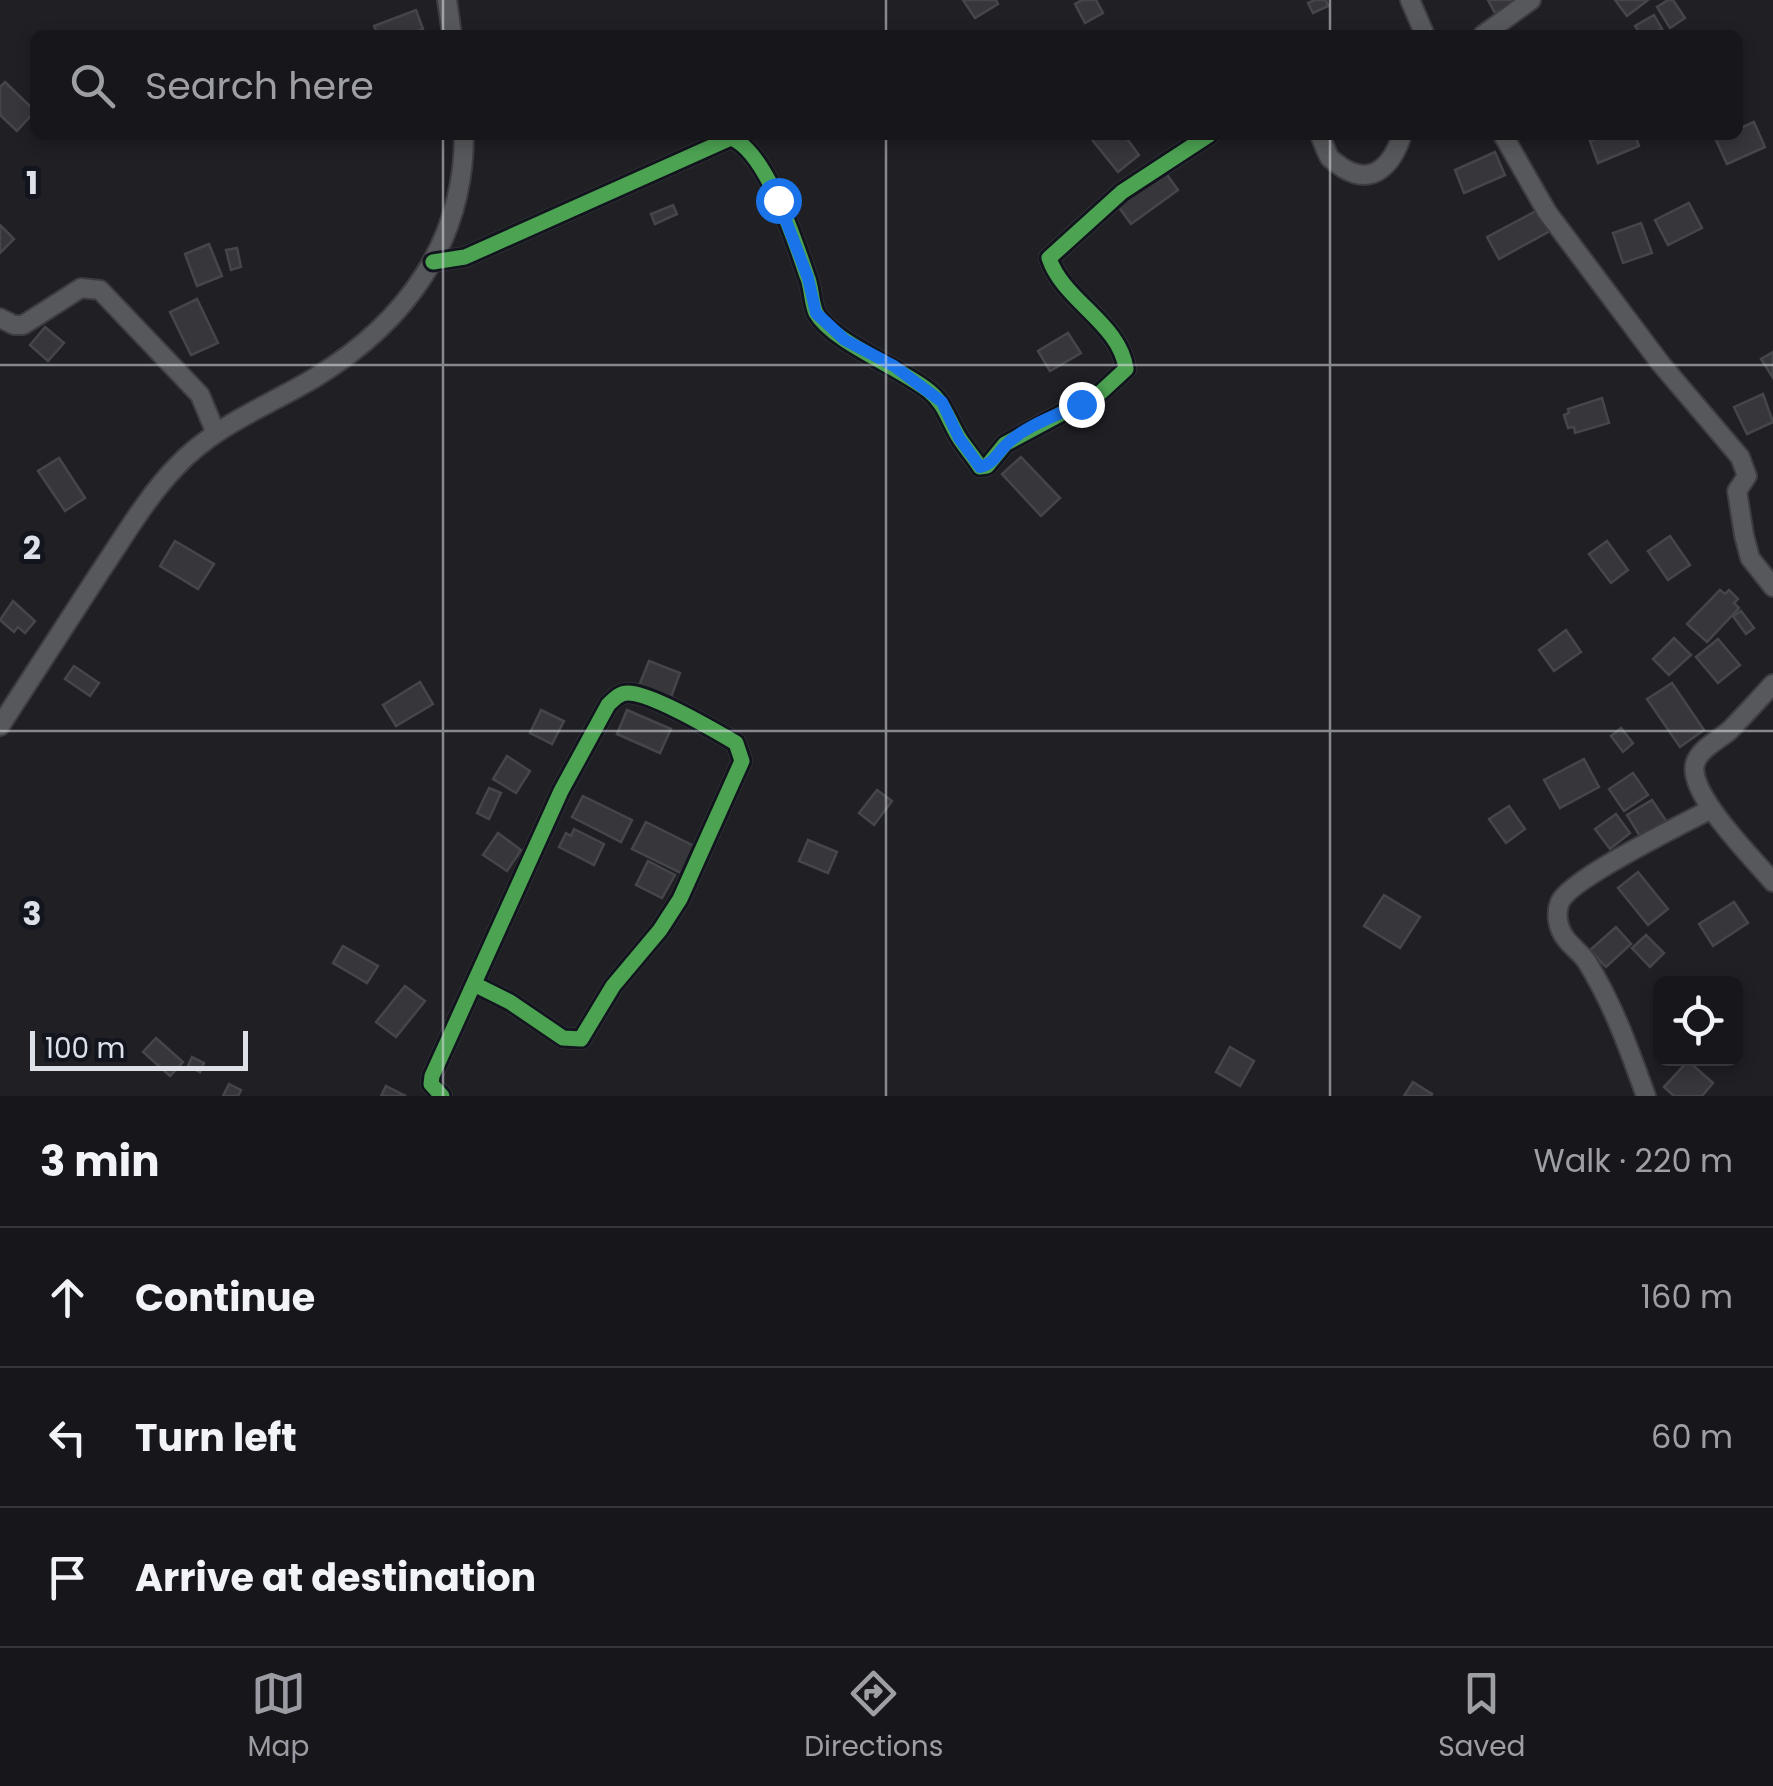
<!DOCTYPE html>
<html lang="en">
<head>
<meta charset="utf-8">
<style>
	body { margin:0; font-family:Poppins,sans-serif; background:#242428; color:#f1f3f6 }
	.controls { position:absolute; right:30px; bottom:30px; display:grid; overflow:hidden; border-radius:15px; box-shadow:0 5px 15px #0003 }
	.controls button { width:90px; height:90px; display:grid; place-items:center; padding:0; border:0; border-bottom:2px solid #36363a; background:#17171b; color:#f1f3f6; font:50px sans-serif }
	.scale { position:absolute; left:30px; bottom:25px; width:218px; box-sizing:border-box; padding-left:10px; border:5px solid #dee0e7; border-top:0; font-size:28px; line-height:35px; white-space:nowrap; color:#dee0e7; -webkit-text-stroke:8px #13151e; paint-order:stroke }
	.stop { position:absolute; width:30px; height:30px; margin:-22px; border:8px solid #1a73e8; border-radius:50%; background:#fff }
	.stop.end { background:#1a73e8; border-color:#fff; box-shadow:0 2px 10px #0008 }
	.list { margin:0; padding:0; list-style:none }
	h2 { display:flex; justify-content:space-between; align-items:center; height:130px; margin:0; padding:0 40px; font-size:42px }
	h2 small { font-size:32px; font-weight:400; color:#9e9fa3 }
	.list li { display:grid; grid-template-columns:65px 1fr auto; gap:30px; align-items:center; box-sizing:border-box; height:140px; padding:0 40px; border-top:2px solid #36363a }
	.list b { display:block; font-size:38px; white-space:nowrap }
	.list em { font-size:32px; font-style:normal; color:#9e9fa3 }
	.icon { flex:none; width:55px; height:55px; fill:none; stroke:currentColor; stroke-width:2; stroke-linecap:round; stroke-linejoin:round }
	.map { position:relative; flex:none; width:1773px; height:1096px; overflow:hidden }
	.search { position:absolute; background:#17171b; box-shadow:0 5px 15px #0003; left:30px; right:30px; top:30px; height:110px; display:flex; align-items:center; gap:25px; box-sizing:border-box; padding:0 35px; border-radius:15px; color:#9e9fa3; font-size:38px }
	.sheet { height:550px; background:#17171b }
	nav { display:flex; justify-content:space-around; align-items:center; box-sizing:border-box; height:140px; border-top:2px solid #36363a; background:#17171b; font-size:28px; color:#9e9fa3 }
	nav a { display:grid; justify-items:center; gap:5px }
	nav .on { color:#9b9ca3 }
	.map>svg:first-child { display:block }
</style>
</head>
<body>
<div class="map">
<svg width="1773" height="1096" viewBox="0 0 1773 1096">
	<rect width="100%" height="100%" fill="#1f1f24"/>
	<g fill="#36363b" stroke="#45464a" stroke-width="2.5">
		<path d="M963 0H996L998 4 975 18Z"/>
		<path d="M1082 0H1096L1103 13 1085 23 1075 4Z"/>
		<path d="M1315 0H1326L1328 6 1313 13 1308 3Z"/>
		<path d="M1488 0H1515L1516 2 1495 13Z"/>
		<path d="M1615 0H1648L1627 16Z"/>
		<path d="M1668 0H1673L1685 18 1670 28 1657 7Z"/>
		<path d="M416 10 423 29 406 35H378L374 26Z"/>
		<path d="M1654 15 1662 29 1651 35H1641L1635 26Z"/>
		<path d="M5 82 35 111 17 131 0 115V87Z"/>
		<path d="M1754 122 1765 147 1727 164 1715 138 1738 135V129Z"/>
		<path d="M1124 135 1139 155 1118 172 1089 136Z"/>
		<path d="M1606 135H1635L1639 146 1598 163 1590 141Z"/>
		<path d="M1495 152 1505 175 1464 193 1455 170Z"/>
		<path d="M1165 172 1178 190 1131 224 1118 206Z"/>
		<path d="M1689 203 1702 228 1668 245 1655 220Z"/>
		<path d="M673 205 677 214 655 224 651 214Z"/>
		<path d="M1538 210 1550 231 1499 259 1487 237Z"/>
		<path d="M1641 223 1652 253 1623 263 1613 233Z"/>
		<path d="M0 225 14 239 0 253Z"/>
		<path d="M209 244 222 276 197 286 185 254Z"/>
		<path d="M237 248 241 267 231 270 226 250Z"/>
		<path d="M197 299 218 343 191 355 170 312Z"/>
		<path d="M45 327 64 343 48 361 30 345Z"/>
		<path d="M1068 333 1081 353 1050 371 1038 351Z"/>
		<path d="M1773 352V378L1761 359Z"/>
		<path d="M1763 394 1773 422 1747 434 1734 407Z"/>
		<path d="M1602 398 1609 423 1575 433 1574 427 1568 428 1564 415 1569 413 1568 409Z"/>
		<path d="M1021 457 1060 498 1041 516 1002 474Z"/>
		<path d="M59 458 85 498 65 511 38 471Z"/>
		<path d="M1670 536 1690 565 1668 580 1648 551Z"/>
		<path d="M175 541 214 564 198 589 160 566Z"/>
		<path d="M1607 541 1628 570 1611 583 1589 554Z"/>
		<path d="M1720 590 1725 594 1729 590 1738 599 1734 603 1739 608 1707 642 1687 624Z"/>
		<path d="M13 601 35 621 25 633 18 627 14 632 0 620Z"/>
		<path d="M1741 611 1754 628 1746 634 1733 616Z"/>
		<path d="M1566 630 1581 652 1554 671 1539 650Z"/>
		<path d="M1674 638 1691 655 1669 675 1653 659Z"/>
		<path d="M1718 639 1740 665 1718 683 1696 657Z"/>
		<path d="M649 661 680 673 670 700 638 688Z"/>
		<path d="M74 666 99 683 90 696 65 679Z"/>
		<path d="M420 682 433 704 396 726 383 705Z"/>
		<path d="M1672 683 1704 730 1680 747 1647 699Z"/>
		<path d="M541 710 564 721 552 744 530 733Z"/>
		<path d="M627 710 671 729 660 753 617 734Z"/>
		<path d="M1621 728 1633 743 1623 752 1611 736Z"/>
		<path d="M507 756 530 771 516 793 493 779Z"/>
		<path d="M1584 759 1599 787 1560 808 1544 780Z"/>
		<path d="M1633 773 1648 795 1624 811 1609 789Z"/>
		<path d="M489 788 501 793 489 819 477 813Z"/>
		<path d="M877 790 892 801 874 825 859 813Z"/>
		<path d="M583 796 632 820 621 842 572 817Z"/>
		<path d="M1652 800 1667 822 1641 838 1627 815Z"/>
		<path d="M1509 806 1525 829 1506 843 1489 819Z"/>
		<path d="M1616 814 1630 833 1610 849 1595 829Z"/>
		<path d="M646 822 694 846 681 873 632 849Z"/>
		<path d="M574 829 604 844 594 865 559 847 566 833 571 836Z"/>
		<path d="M498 833 521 850 507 871 483 855Z"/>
		<path d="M808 840 837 852 828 873 799 861Z"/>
		<path d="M648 861 675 875 662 898 636 885Z"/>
		<path d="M1638 872 1668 909 1648 925 1618 888Z"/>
		<path d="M1384 895 1420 917 1400 948 1364 926Z"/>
		<path d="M1734 902 1748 923 1713 946 1699 924Z"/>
		<path d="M1616 927 1631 944 1606 967 1590 950Z"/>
		<path d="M1646 935 1664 953 1650 967 1632 948Z"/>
		<path d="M343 946 378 966 367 983 333 963Z"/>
		<path d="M405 986 425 1001 396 1037 376 1022Z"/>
		<path d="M156 1038 183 1062 170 1076 143 1052Z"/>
		<path d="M1230 1047 1254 1061 1240 1086 1216 1072Z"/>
		<path d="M192 1057 204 1063 200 1072 188 1066Z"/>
		<path d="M1688 1061 1713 1083 1702 1096H1674L1664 1087Z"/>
		<path d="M1413 1082 1432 1094 1431 1096H1404Z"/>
		<path d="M229 1084 241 1090 238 1096H223Z"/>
		<path d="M386 1086 406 1096H381Z"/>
	</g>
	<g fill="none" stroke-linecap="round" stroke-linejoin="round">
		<defs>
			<g id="minor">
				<path d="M447 0 452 35"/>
				<path d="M1410 0 1425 35"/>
				<path d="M1483 35 1531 0"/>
				<path d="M1320 135C1323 142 1326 152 1330 158 1333 161 1339 165 1343 168 1374 187 1393 163 1402 135"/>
				<path d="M1503 135 1547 212 1661 364 1740 457 1747 476 1737 491 1744 535 1750 558 1773 587"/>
				<path d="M433 262 465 257 731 138C766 151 795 241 807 276 812 287 811 302 816 313 832 342 901 368 929 391 944 403 948 419 958 436 964 446 973 456 980 467L987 466 1005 444 1100 393 1126 369C1120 323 1063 301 1049 258L1122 192 1209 135"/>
				<path d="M0 318 14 325H23L81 288 100 290 200 395 215 431"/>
				<path d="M1773 684C1759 699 1745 715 1730 730 1719 740 1702 747 1696 761 1683 790 1754 859 1773 882"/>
				<path d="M0 726C33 675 67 623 100 572 124 537 146 498 176 467 216 424 268 406 316 377 406 322 464 242 464 135"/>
				<path d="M442 1096 431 1084 432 1076 561 791 608 705C614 699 619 693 628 693 651 693 714 730 736 743L742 761 680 899 660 930 613 986 581 1039 563 1038 510 1002 476 985"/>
				<path d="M1646 1096C1629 1049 1613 1004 1587 962 1581 953 1572 947 1566 939 1558 929 1555 914 1560 902 1571 878 1683 824 1711 809"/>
			</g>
		</defs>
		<use href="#minor" stroke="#3c3c41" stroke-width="22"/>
		<use href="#minor" stroke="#57585b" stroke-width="18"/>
		<defs>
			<g id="cycleway">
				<path d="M433 262 465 257 731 138C766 151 795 241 807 276 812 287 811 302 816 313 832 342 901 368 929 391 944 403 948 419 958 436 964 446 973 456 980 467L987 466 1005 444 1100 393 1126 369C1120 323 1063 301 1049 258L1122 192 1209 135"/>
				<path d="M442 1096 431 1084 432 1076 561 791 608 705C614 699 619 693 628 693 651 693 714 730 736 743L742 761 680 899 660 930 613 986 581 1039 563 1038 510 1002 476 985"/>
			</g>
		</defs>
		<use href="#cycleway" stroke="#13151e" stroke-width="21"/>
		<use href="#cycleway" stroke="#4ca352" stroke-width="15"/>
	</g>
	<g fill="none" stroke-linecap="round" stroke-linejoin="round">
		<path stroke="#1a73e8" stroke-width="12" d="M778 200 808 278 816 313 845 340 894 366 942 402 959 438 980 467C992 464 996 456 1004 447 1022 427 1057 415 1081 404"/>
	</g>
	<path fill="none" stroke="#dee0e7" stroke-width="2.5" stroke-opacity="0.55" d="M443 0V35M886 0V35M1330 0V35M443 135V1096M886 135V1096M1330 135V1096M0 365H1773M0 731H1773"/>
	<g font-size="32" text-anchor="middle" font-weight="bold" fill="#dee0e7" stroke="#13151e" stroke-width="10" stroke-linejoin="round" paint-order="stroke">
		<text x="32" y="194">1</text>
		<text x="32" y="559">2</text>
		<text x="32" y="925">3</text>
	</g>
</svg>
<div class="controls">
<button><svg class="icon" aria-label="locate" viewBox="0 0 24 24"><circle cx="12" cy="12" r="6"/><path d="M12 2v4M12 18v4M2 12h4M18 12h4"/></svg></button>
</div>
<div class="scale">100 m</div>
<div class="stop" style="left:778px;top:200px"></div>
<div class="stop end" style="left:1081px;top:404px"></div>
<div class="search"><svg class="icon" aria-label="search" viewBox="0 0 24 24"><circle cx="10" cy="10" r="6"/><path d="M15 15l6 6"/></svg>Search here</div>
</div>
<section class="sheet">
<h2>3 min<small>Walk · 220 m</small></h2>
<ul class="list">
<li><svg class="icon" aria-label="ahead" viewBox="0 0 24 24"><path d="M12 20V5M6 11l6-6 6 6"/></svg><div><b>Continue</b></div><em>160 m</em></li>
<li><svg class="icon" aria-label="left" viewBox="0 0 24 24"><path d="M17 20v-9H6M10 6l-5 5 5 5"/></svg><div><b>Turn left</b></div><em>60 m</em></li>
<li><svg class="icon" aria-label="arrive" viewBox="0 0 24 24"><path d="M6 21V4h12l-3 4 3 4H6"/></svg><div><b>Arrive at destination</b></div></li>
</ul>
</section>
<nav>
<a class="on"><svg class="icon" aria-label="map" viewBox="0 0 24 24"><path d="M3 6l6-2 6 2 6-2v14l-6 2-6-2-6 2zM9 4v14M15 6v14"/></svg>Map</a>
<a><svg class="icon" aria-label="directions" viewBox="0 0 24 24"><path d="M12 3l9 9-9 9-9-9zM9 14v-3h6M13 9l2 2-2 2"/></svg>Directions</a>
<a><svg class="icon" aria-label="saved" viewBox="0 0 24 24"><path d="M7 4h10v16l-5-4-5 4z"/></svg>Saved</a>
</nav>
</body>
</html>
